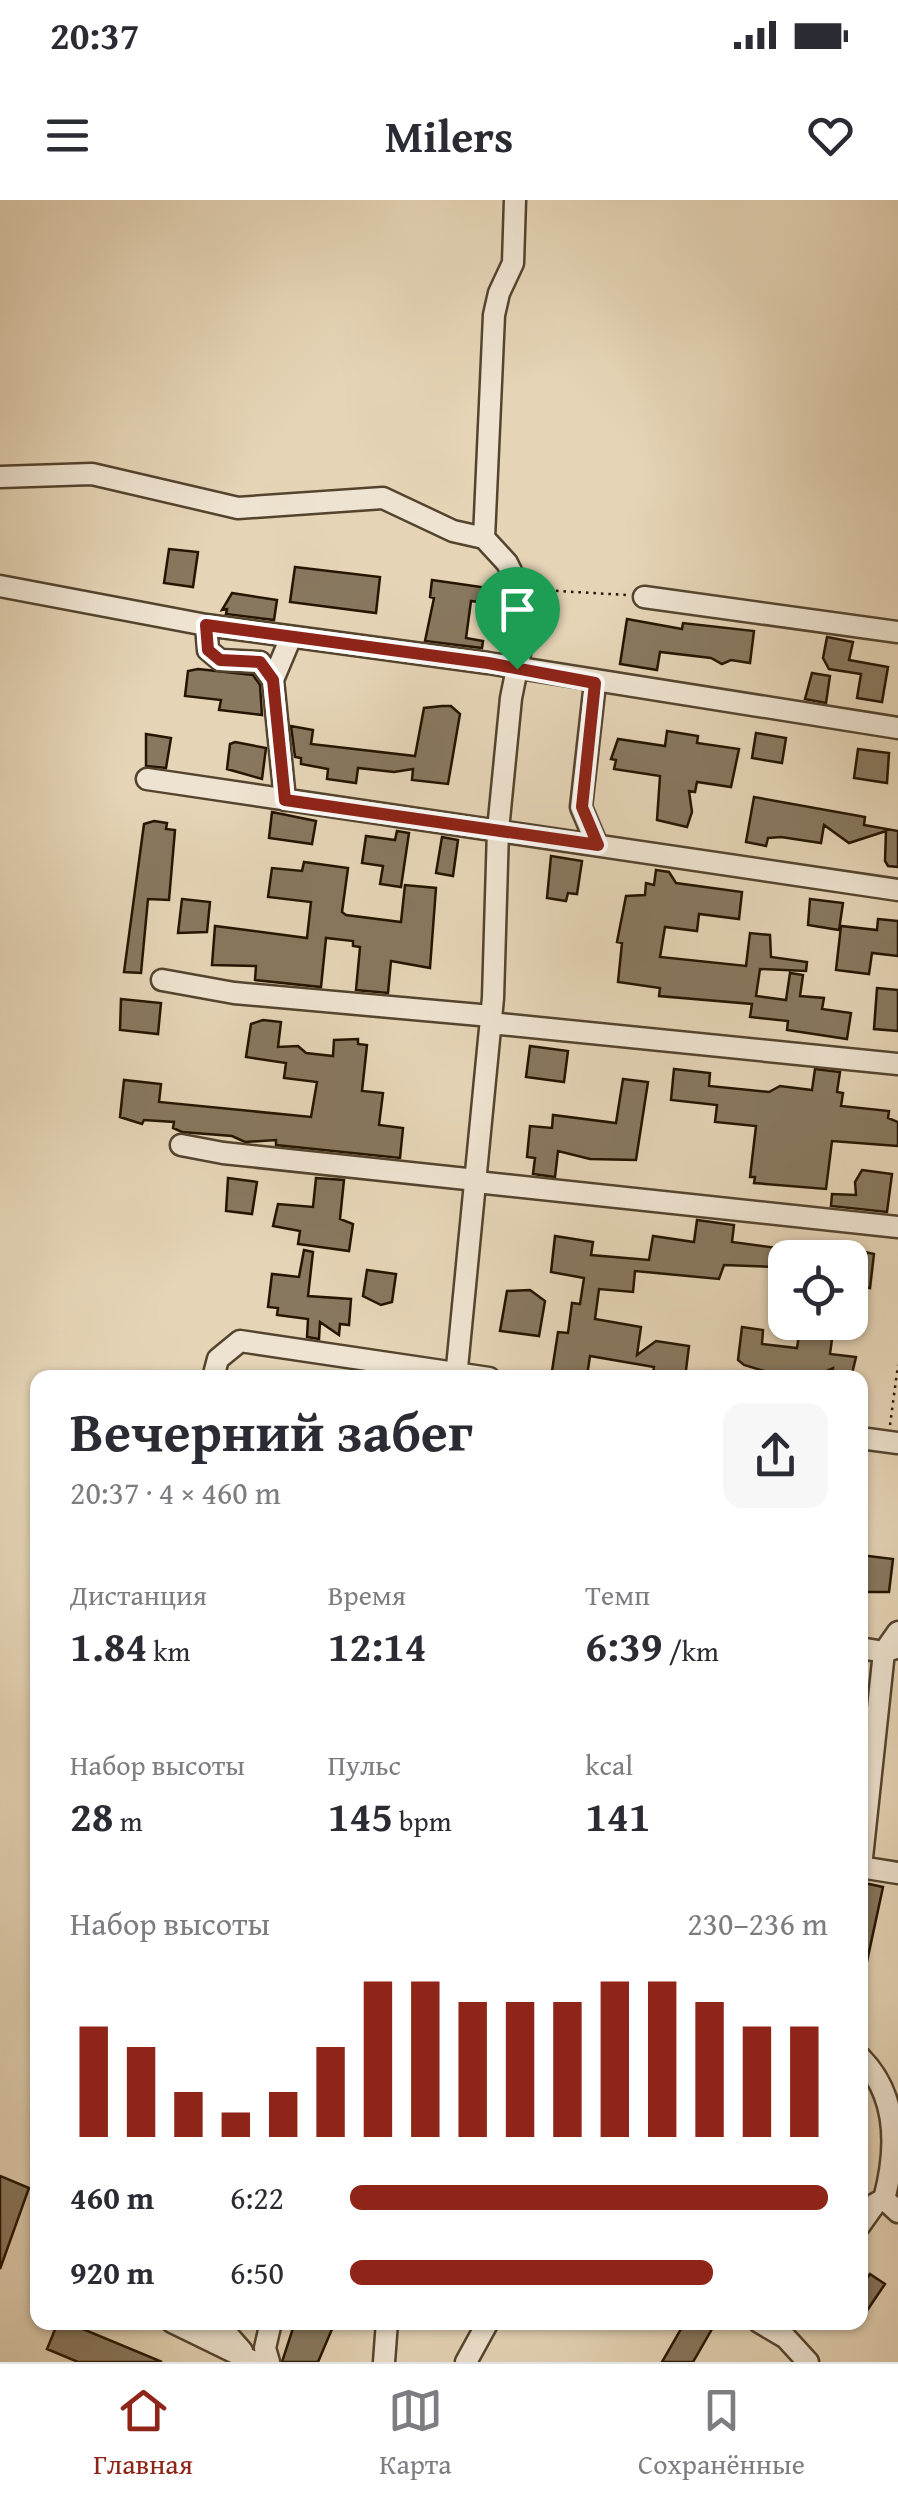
<!DOCTYPE html>
<html lang="ru">
<meta charset="utf-8">
<style>
:root{--surface:#fff;--page:#f7f7f7;--text:#2b2b33;--muted:#7c7c81;--line:#e1e1e2;--accent:#8f2418}
body{margin:0;font-family:"Gentium Book Plus",serif;background:var(--page);color:var(--text);height:100vh;display:flex;flex-direction:column;font-size:38px;white-space:nowrap}
*{box-sizing:border-box;margin:0}
p{font-size:32px;color:var(--muted)}
.icon{flex:none;width:55px;height:55px;fill:none;stroke:currentColor;stroke-width:2;stroke-linecap:round;stroke-linejoin:round}
.map{position:relative;flex:1;overflow:hidden}
.drawer{position:absolute;left:30px;top:1170px;width:838px;height:960px;display:flex;flex-direction:column;background:var(--surface);border-radius:20px;box-shadow:0 2px 8px #0004}
.drawer>*{flex:none}
.controls{position:absolute;left:768px;top:1040px;display:grid;gap:20px}
.controls a{display:grid;place-items:center;width:100px;height:100px;border-radius:20px;background:var(--surface);box-shadow:0 2px 8px #0004;font-size:50px}
.pin{position:absolute;display:grid;place-items:center;width:85px;height:85px;color:#fff;margin:-102px -42px;border-radius:50% 50% 50% 0;rotate:-45deg;box-shadow:0 0 10px #0007}
.pin .icon{rotate:45deg}
.round{display:grid;place-items:center;flex:none;width:105px;height:105px;border-radius:20px;background:var(--page)}
.summary{display:flex;align-items:center;justify-content:space-between;height:170px;padding:0 40px}
h1{font-size:55px;font-weight:600;line-height:75px}
.stats{display:grid;grid-template-columns:repeat(3,1fr);gap:15px;height:170px;padding:10px 40px}
.stats div{display:grid;align-content:center}
.stats b{font-size:42px;font-weight:600}
.stats small{font-size:28px;font-weight:400}
.stats p{font-size:28px}
.chart{height:280px;padding:20px 40px}
.chart p{display:flex;justify-content:space-between}
.chart svg{width:100%;height:180px;margin-top:10px;stroke:var(--accent);stroke-width:6}
ul{padding:0 40px;list-style:none;font-size:32px}
li{display:grid;grid-template-columns:160px 120px 1fr;align-items:center;height:75px}
li i{height:25px;border-radius:12px;background:var(--accent)}
.status{display:flex;justify-content:space-between;align-items:center;height:70px;padding:0 50px;background:var(--surface);direction:ltr}
.status svg{height:28px;fill:currentColor}
header{display:flex;justify-content:space-between;align-items:center;height:130px;padding:0 40px;background:var(--surface);font-size:45px;font-weight:600}
.menu{display:flex;justify-content:space-around;align-items:center;height:140px;border-top:2px solid var(--line);background:var(--surface);font-size:28px;color:var(--muted)}
.menu a{display:grid;justify-items:center;gap:5px}
.menu .on{color:var(--accent)}
.map>svg:first-child{display:block}
.building{fill:#88785f;stroke:#241400;stroke-width:2.5}
.lines{fill:none;stroke-linecap:round;stroke-linejoin:round}
.minor-casing{stroke:#54442e;stroke-width:25}
.path{stroke:#241400;stroke-width:2.5;stroke-dasharray:2.5 5;stroke-linecap:butt}
.minor{stroke:#eee3d0;stroke-width:20}
.route-casing{stroke:#fff;stroke-width:20}
.route{stroke:#8f2418;stroke-width:12}
</style>
<div class="status"><b>20:37</b><svg viewBox="0 0 49 12"><path d="M0 12V9h3v3zM5 12V6h3v6zM10 12V3h3v9zM15 12V0h3v12zM26 1h20v11H26zM47 4h2v5h-2z"/></svg></div>
<header><svg class="icon" aria-label="menu" viewBox="0 0 24 24"><path d="M4 6h16M4 12h16M4 18h16"/></svg>Milers<svg class="icon" aria-label="heart" viewBox="0 0 24 24"><path d="M12 20l-8-8c-3-5 5-10 8-4 3-6 11-1 8 4z"/></svg></header>
<div class="map">
<svg width="898" height="2162" viewBox="0 0 898 2162">
<rect width="100%" height="100%" fill="#e5d4b6"/>
<filter id="stains"><feTurbulence type="fractalNoise" baseFrequency=".002" numOctaves="4"/><feColorMatrix values="0 0 0 0 .2 0 0 0 0 .09 0 0 0 0 .02 0 0 0 .5 -.17"/></filter>
<radialGradient id="worn" r=".72"><stop offset=".6" stop-color="#630" stop-opacity="0"/><stop offset="1" stop-color="#630" stop-opacity=".3"/></radialGradient>
<path class="building" d="M169 349 198 352 193 387 164 383Z
M295 367 380 377 376 413 290 402Z
M432 380 488 388 485 403 471 401 466 438 483 441 482 448 425 441 434 398 430 397Z
M232 393 277 400 274 420 226 414 227 409 222 410Z
M627 419 682 429 683 423 754 431 750 463 731 460 722 464 711 458 660 452 657 470 620 464Z
M827 437 853 442 849 460 888 467 882 502 857 498 861 474 829 469 823 458Z
M198 469 253 475 260 485 262 515 219 510 221 500 185 496 188 471Z
M812 473 830 476 826 503 805 499Z
M442 506H451L460 514 448 584 412 580 413 569 394 572 358 568 356 583 327 579 328 569 301 564V558L295 557 291 526 313 530 311 544 415 556 424 508Z
M667 531 698 536 697 543 739 549 731 587 697 582 695 592 689 591 692 612 687 627 657 620 660 576 614 569 616 560 611 559 618 539 665 546Z
M756 533 786 538 782 563 752 558Z
M146 534 171 538 166 568 146 566Z
M235 542 266 548 262 579 227 569 230 544Z
M858 549 889 553 887 583 854 578Z
M754 597 865 617 864 625 898 631V667L888 666 885 661 886 631 849 643 824 625 821 643 781 637 768 638 766 646 746 642Z
M272 612 316 621 312 644 269 638Z
M154 621 167 623 166 629 175 630 169 700 148 699 141 773 124 772 144 624Z
M397 631 409 633 401 687 380 684 383 666 362 663 366 636 395 640Z
M442 637 458 640 453 676 436 673Z
M551 656 582 661 577 694 568 693 566 701 547 698Z
M304 662 348 668 342 712 346 715 401 722 405 685 436 688 430 768 391 761 388 793 356 790 360 747 353 746V741L326 738 321 787 255 780 256 766 212 765 215 726 307 738 311 702 268 697 272 668 302 671Z
M656 670 669 672 676 683 742 692 739 719 699 714 697 731 665 727 660 757 746 766 750 733 770 735 771 757 807 762 806 771 760 769 756 796 786 800 790 773 803 775 800 796 824 798 822 809 851 813 847 839 787 830 788 821 750 817 752 804 659 796 660 788 618 782 622 743 617 742 626 696 645 695 646 683 654 685Z
M182 699 210 702 207 732 178 733Z
M810 699 843 703 839 730 808 725Z
M878 719 898 721V756L872 753 869 774 836 770 841 726 877 730Z
M877 788 898 790V831L874 829Z
M121 799 161 803 158 834 120 830Z
M263 820 281 822 278 847 298 846 306 853 333 856 334 840 358 839V844L367 845 362 891 383 893 379 925 403 928 400 958 276 945V940L245 942 232 936 182 932 173 928 174 922 144 920 142 924 120 917 124 880 161 884 159 902 311 917 317 882 284 878 286 863 246 857 251 824Z
M530 846 568 851 564 882 526 877Z
M674 869 710 873 709 886 769 892 780 886 812 890 815 869 840 872 837 892 843 893 841 906 889 911 888 918 898 922V946L832 941 826 989 754 983 755 977H750L756 926 715 922 717 905 671 900Z
M623 879 648 882 636 960 590 959 558 951 555 977 533 974 535 958 527 957 530 926 552 928 553 915 616 923Z
M862 970 892 974 887 1012 831 1006 832 994 856 995 855 982Z
M228 978 257 982 252 1014 226 1011Z
M316 978 344 980 340 1019 353 1024 349 1051 298 1044 300 1031 273 1026 278 1004 313 1007Z
M697 1020 734 1025 732 1042 777 1048 774 1067 724 1065 719 1079 635 1071 633 1092 599 1089 595 1119 641 1127 637 1155 656 1141 689 1146 685 1178H652L654 1167 590 1156 587 1176 552 1171 558 1132 568 1133 572 1103 580 1104 584 1078 551 1072 555 1036 593 1042 591 1055 649 1060 653 1036 694 1042Z
M851 1049 874 1054 870 1088 850 1085Z
M304 1050 313 1052 308 1096 351 1099 349 1125 340 1124 339 1135 320 1122 319 1139 307 1137 308 1119 277 1115 278 1108 268 1107 272 1074 299 1077Z
M367 1070 396 1074 392 1102 381 1105 363 1096Z
M530 1090 545 1101 539 1136 500 1131 507 1091Z
M742 1127 763 1130 762 1144 797 1148 799 1135 832 1139 830 1154 856 1157 851 1178H832L833 1168 816 1176 786 1171 781 1176 744 1165 738 1160Z
M860 1355 893 1359 889 1392H860Z
M860 1682 883 1687 866 1766H860Z
M0 1976 29 1988 0 2069Z
M870 2074 885 2084 860 2121V2088Z
M58 2122H66L162 2162H78L47 2149Z
M295 2122H335L318 2162H282Z
M685 2122H716L693 2162H662Z"/>
<g class="lines">
<g class="minor-casing">
<path id="minor" d="M0 277 92 274 238 308 383 298 453 331 484 338
M0 386 206 425
M644 397 898 432
M273 480 291 437
M595 483 581 607 597 645
M147 579 898 690
M285 600 273 480 260 462 220 460 208 450 206 425 488 463 898 528
M162 780 234 793 491 816
M490 823 898 864
M181 945 223 953 476 980
M476 982 898 1027
M213 1178 218 1159 240 1141 489 1178
M456 1178 493 798 498 630 511 498 522 444 523 399 516 381 507 363 484 338 494 115 499 93 513 63 515 0
M860 1238 898 1243
M860 1448 884 1452 896 1448
M860 1667 898 1673
M861 1667 884 1452 898 1432
M860 1857C898 1895 898 1947 884 1999
M860 2025 875 2004 884 1999 898 2012
M172 2122 254 2162
M222 2122 220 2126 242 2151
M759 2122 786 2138 808 2162
M269 2162 265 2148 271 2122
M384 2162 387 2122
M466 2162 488 2122"/>
</g>
<path class="path" d="M541 390 627 395
M890 1225 898 1165"/>
<use href="#minor" class="minor"/>
</g>
<g class="lines">
<g class="route-casing">
<path id="route" d="M206 425 488 463 595 483 582 607 598 645 285 600 273 480 260 462 220 460 208 450Z"/>
</g>
<use href="#route" class="route"/>
</g>
<rect width="100%" height="100%" filter="url(#stains)"/>
<rect width="100%" height="100%" fill="url(#worn)"/>
</svg>
<div class="controls">
<a><svg class="icon" aria-label="locate" viewBox="0 0 24 24"><circle cx="12" cy="12" r="6"/><path d="M12 2v4M12 18v4M2 12h4M18 12h4"/></svg></a>
</div>
<div class="pin" style="left:517px;top:469px;background:#1e9e55"><svg class="icon" aria-label="arrive" viewBox="0 0 24 24"><path d="M6 21V4h12l-3 4 3 4H6"/></svg></div>
<section class="drawer">
<div class="summary"><div><h1>Вечерний забег</h1><p>20:37 · 4 × 460 m</p></div><a class="round"><svg class="icon" aria-label="share" viewBox="0 0 24 24"><path d="M12 15V3M7 8l5-5 5 5M5 13v7h14v-7"/></svg></a></div>
<div class="stats">
<div><p>Дистанция</p><b>1.84<small> km</small></b></div>
<div><p>Время</p><b>12:14</b></div>
<div><p>Темп</p><b>6:39<small> /km</small></b></div>
</div>
<div class="stats">
<div><p>Набор высоты</p><b>28<small> m</small></b></div>
<div><p>Пульс</p><b>145<small> bpm</small></b></div>
<div><p>kcal</p><b>141</b></div>
</div>
<div class="chart"><p><span>Набор высоты</span>230–236 m</p>
<svg viewBox="0 0 160 44" preserveAspectRatio="none"><path d="M5 44V17M15 44V22M25 44V33M35 44V38M45 44V33M55 44V22M65 44V6M75 44V6M85 44V11M95 44V11M105 44V11M115 44V6M125 44V6M135 44V11M145 44V17M155 44V17"/></svg>
</div>
<ul>
<li><b>460 m</b>6:22<i style="width:100%"></i></li>
<li><b>920 m</b>6:50<i style="width:76%"></i></li>
</ul>
</section>
</div>
<nav class="menu">
<a class="on"><svg class="icon" aria-label="home" viewBox="0 0 24 24"><path d="M3 11l9-7 9 7M6 9v11h12V9"/></svg>Главная</a>
<a><svg class="icon" aria-label="map" viewBox="0 0 24 24"><path d="M3 6l6-2 6 2 6-2v14l-6 2-6-2-6 2zM9 4v14M15 6v14"/></svg>Карта</a>
<a><svg class="icon" aria-label="saved" viewBox="0 0 24 24"><path d="M7 4h10v16l-5-4-5 4z"/></svg>Сохранённые</a>
</nav>
